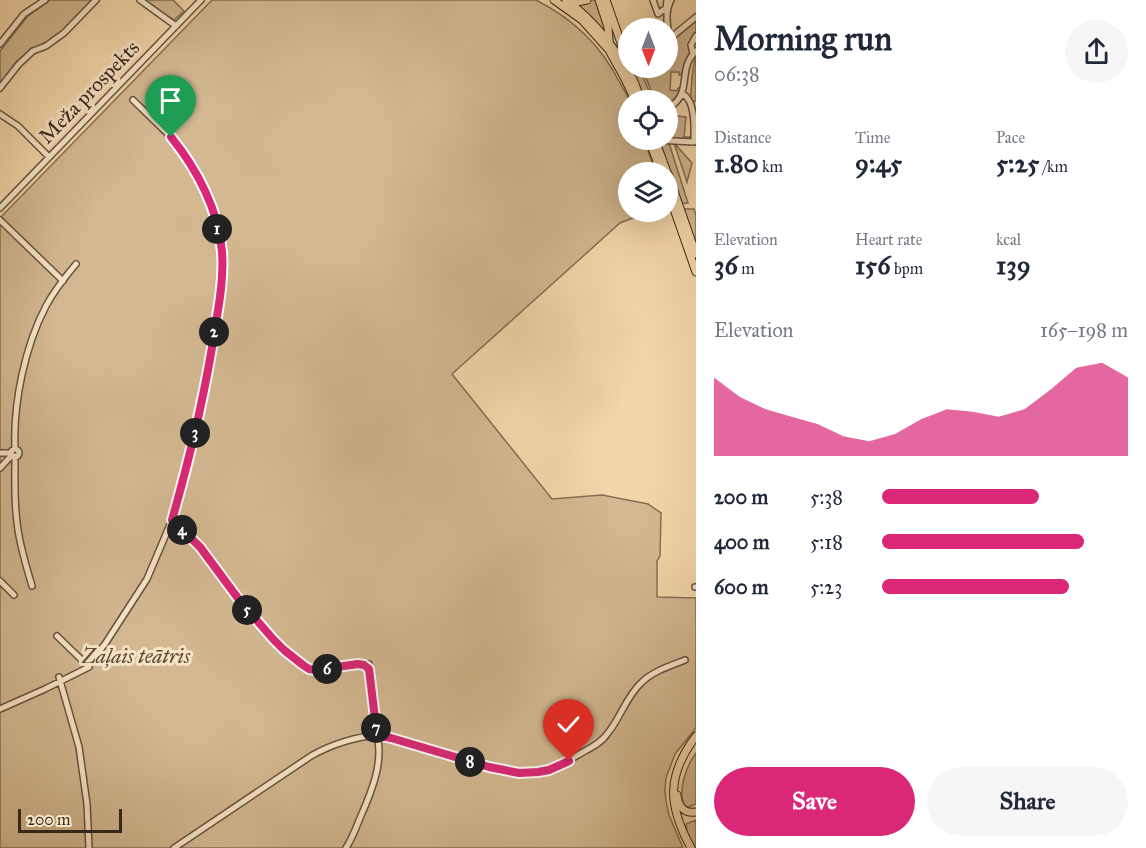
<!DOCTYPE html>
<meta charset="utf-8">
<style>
:root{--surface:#fff;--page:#f6f6f7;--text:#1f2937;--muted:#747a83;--accent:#db2777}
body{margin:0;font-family:"IM FELL Great Primer",serif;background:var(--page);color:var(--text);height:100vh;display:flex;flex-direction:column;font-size:22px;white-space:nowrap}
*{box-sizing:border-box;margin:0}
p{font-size:20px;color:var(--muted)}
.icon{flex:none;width:33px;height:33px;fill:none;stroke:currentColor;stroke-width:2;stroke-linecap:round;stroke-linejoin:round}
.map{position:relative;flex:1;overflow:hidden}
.details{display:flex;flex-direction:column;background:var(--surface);width:450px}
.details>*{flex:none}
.needle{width:39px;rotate:180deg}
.tools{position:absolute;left:618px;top:18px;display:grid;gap:12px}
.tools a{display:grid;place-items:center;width:60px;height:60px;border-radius:50%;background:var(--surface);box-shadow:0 6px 24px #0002;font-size:30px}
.scale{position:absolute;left:18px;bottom:15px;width:104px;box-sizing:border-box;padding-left:6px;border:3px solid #372819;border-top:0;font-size:16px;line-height:21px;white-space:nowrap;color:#372819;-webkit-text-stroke:4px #f7e4c7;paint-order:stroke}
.pin{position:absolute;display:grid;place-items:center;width:51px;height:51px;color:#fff;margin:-62px -26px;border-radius:50% 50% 50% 0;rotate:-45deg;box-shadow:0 0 6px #0007}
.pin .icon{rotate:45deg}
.km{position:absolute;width:30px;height:30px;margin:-15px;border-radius:50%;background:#222;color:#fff;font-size:16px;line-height:30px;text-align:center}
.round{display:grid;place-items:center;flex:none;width:63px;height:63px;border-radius:32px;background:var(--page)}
.overview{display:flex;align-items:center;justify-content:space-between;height:102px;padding:0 18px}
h1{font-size:33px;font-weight:700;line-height:45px}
.metrics{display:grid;grid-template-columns:repeat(3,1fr);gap:9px;height:102px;padding:6px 18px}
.metrics div{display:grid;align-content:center}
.metrics b{font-size:26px;font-weight:700}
.metrics small{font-size:16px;font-weight:400}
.metrics p{font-size:16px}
.chart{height:168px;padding:12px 18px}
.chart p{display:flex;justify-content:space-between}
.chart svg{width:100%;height:108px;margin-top:6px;fill:var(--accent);opacity:.7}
.button{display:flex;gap:12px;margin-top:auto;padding:12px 18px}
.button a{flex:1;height:69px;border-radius:36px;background:var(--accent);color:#fff;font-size:24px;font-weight:700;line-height:69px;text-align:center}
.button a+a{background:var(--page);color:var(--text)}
ul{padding:0 18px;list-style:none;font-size:20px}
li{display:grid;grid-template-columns:96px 72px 1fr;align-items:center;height:45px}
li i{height:15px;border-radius:8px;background:var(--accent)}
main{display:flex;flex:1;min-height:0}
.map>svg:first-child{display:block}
.green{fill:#d3b891;stroke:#857055;stroke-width:1.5}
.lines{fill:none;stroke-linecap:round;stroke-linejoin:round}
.minor-casing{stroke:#66543d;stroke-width:8}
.major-casing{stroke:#372819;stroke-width:9}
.minor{stroke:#f7e4c7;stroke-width:5}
.major{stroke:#f3d6a9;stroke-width:7}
.route-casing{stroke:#fff;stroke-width:12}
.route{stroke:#db2777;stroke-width:8}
.labels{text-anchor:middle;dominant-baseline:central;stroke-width:6;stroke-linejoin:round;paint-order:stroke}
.street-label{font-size:21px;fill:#372819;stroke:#f7e4c7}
.park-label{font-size:21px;font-style:italic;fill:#5e4c37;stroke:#f7e4c7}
</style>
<main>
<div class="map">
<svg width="696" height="848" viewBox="0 0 696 848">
<rect width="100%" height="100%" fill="#f3d6a9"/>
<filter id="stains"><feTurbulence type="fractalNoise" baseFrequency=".00333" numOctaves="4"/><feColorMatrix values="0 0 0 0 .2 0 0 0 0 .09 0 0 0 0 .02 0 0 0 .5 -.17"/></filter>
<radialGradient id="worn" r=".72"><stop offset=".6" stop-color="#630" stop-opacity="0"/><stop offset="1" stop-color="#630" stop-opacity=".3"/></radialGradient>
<path class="green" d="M50 0H92L62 31 45 43 32 49 16 62 0 84V51L27 17Z
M147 0H173L184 11 174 20 157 10 146 1Z
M212 0H536C572 18 601 46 619 81 622 87 626 92 628 98 631 106 628 128 628 140H644L656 172H628V212H648L620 223 452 374 552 499 602 495 648 504 661 513 660 556 657 561V597L696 598V728L675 754 666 778 665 790 666 801 669 815 683 848H0V218Z
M590 0H596L605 23 606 34 574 4Z
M696 19V33L691 39 689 47 690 53 681 75H679V72H671L670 90 677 91 678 88H680L679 93 668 106V100H655L642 68H668V42Z
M696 57V101H690C692 88 691 71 696 57Z
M634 68H639L653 100H643L633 71Z
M677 116 686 117 684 137H690L692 134 691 139 670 138 669 135Z
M660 142 669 143 688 203 681 204Z
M674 143 692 163 687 182Z
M682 209H694L696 215V250Z
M696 753V804L688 807H685C677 792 686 766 696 753Z
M696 820V848H693L688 839 686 824Z"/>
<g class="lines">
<g class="minor-casing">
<path id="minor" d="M140 0 176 26
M653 0 658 14 666 8 667 0
M670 37C666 24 665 12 671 0
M668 40 696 17
M0 44 24 14 45 0
M693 54 691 45 696 36
M0 88 19 64 33 51 46 46 64 33 96 0
M683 94C696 102 694 128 694 142
M668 108C694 94 676 70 696 51
M0 114 18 126 49 157
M655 140 694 142
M0 208 201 0
M0 220 63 281
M15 449C13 403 25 346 46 306 54 291 65 277 76 264
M11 453a4 4 0 1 1 8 0a4 4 0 1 1-8 0Z
M0 453H11
M15 456C15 478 14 500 17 522 19 544 26 565 32 586
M0 468 12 455
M172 520 200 547 240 601 284 650 302 665 313 670 320 671 358 664 364 665 369 669
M0 581 14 595
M695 587H696
M57 636 89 667
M59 677 79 747 87 804 89 848
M0 709 45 689 89 667V664L105 644 147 579 172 520 195 434 211 356 222 276 220 241 212 209 199 179 183 152 171 137 133 100
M174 848 311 756C330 745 361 734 383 736L505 771C537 776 555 769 583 752 593 747 602 742 608 733 621 717 626 697 641 683 653 671 670 666 685 660
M346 848C352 839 356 828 360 818 372 791 385 760 376 731L369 664"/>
</g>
<g class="major-casing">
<path id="major" d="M554 0 582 20 608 49
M566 0C596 22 616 49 634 82
M571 0 577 2 587 0
M599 0 608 27 610 52 624 77 635 100
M606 0 628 63
M633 79 641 100
M649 140 661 172
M655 140 667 172
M668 174 696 254
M668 192 696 272
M677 795C678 806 684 814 696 812
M691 848C668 806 666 776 696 736"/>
</g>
<use href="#minor" class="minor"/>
<use href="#major" class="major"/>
</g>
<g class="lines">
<g class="route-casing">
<path id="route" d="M171 137C197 169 219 211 222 252 224 278 219 304 215 329 205 394 190 457 172 520L200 547 240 601 273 639 284 650 303 665 309 669 315 670 358 664 364 665 369 669 377 735 391 738 489 767 519 773 538 772 549 770 569 761"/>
</g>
<use href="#route" class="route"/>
</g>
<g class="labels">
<g class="street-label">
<text transform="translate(89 92) rotate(-46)">Meža prospekts</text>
</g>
<g class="park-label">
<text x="136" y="656">Zaļais teātris</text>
</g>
</g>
<rect width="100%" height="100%" filter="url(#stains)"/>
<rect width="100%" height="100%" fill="url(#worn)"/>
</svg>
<div class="tools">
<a><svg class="needle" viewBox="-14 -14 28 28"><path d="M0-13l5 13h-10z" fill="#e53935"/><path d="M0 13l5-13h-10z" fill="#747a83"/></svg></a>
<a><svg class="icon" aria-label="locate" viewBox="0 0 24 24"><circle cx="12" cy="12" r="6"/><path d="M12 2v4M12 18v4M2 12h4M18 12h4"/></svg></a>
<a><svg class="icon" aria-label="layers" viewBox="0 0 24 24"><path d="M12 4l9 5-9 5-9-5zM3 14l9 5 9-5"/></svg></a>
</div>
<div class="scale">200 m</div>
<div class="pin" style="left:171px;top:137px;background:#1e9e55"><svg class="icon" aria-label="arrive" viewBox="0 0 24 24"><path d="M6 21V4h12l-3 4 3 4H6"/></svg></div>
<div class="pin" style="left:569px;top:761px;background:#d93025"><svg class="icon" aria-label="check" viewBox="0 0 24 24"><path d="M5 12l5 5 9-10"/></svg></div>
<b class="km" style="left:217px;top:229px">1</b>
<b class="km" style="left:214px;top:332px">2</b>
<b class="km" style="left:195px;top:433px">3</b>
<b class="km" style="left:182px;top:530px">4</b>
<b class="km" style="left:247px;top:610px">5</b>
<b class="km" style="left:327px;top:669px">6</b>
<b class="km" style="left:376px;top:728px">7</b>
<b class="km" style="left:470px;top:762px">8</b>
</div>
<section class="details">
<div class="overview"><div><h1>Morning run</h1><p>06:38</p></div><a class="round"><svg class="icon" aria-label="share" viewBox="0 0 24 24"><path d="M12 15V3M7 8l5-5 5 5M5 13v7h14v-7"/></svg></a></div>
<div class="metrics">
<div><p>Distance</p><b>1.80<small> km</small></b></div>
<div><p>Time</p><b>9:45</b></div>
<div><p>Pace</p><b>5:25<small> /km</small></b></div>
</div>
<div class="metrics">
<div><p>Elevation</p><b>36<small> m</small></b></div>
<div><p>Heart rate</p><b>156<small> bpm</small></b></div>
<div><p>kcal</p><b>139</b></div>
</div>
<div class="chart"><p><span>Elevation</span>165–198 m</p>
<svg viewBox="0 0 160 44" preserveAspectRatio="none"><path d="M0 44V12L10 20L20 25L30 28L40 31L50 36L60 38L70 35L80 29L90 25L100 26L110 28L120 25L130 17L140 8L150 6L160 12V44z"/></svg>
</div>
<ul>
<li><b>200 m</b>5:38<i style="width:64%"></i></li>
<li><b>400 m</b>5:18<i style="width:82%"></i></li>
<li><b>600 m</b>5:23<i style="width:76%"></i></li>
</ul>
<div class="button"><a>Save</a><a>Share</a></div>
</section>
</main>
